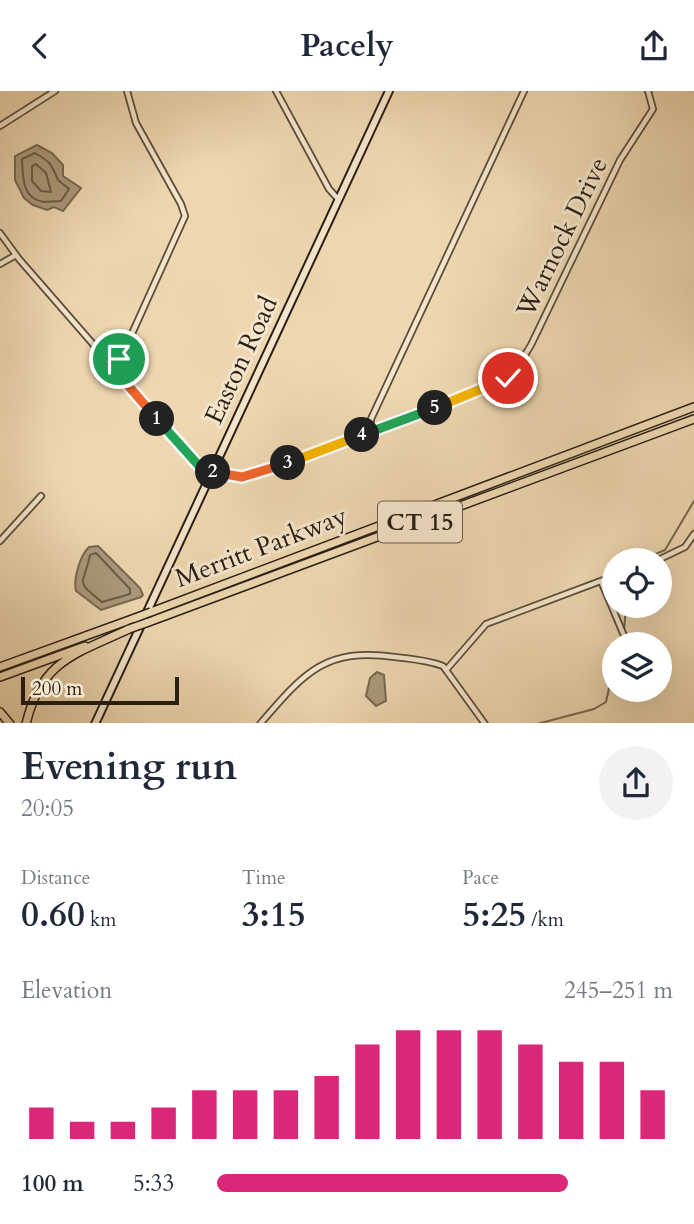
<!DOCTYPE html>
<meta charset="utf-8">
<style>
:root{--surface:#fff;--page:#f2f2f3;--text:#1f2937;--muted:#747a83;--accent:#db2777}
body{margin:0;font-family:Cardo,serif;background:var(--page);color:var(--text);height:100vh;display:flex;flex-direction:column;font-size:26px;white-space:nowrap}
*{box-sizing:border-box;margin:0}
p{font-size:23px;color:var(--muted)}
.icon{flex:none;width:38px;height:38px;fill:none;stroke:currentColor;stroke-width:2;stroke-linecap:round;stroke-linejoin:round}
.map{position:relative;height:632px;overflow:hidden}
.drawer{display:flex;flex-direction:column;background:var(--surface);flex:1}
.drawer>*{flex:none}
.fabs{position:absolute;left:602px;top:457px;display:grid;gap:14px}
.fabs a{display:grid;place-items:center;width:70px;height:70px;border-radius:50%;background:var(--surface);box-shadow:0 7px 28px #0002;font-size:35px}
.scale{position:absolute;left:21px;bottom:18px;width:158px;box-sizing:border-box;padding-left:7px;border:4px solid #291f13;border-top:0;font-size:19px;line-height:24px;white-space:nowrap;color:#291f13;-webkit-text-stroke:5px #f4e5cc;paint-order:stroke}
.pin{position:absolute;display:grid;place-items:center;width:60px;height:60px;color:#fff;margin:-30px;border:4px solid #fff;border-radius:50%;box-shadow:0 2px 7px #0007}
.km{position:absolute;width:35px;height:35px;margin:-18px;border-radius:50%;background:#222;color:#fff;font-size:19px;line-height:35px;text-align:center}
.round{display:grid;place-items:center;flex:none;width:74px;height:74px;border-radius:37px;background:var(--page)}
.overview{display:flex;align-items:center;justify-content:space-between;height:119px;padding:0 21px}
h1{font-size:38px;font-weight:700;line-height:52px}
.stats{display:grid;grid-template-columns:repeat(3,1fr);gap:10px;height:119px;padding:7px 21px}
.stats div{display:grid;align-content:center}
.stats b{font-size:35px;font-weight:700}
.stats small{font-size:19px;font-weight:400}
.stats p{font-size:19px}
.chart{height:196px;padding:14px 21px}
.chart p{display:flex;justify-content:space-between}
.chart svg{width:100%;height:126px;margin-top:7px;stroke:var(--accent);stroke-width:6}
ul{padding:0 21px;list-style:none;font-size:23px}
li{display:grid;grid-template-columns:112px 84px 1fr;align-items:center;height:52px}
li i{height:18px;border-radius:9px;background:var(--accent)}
header{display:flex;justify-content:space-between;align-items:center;height:91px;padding:0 21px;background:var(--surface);font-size:32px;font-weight:700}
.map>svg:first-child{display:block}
.water{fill:#ab987b;stroke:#776851;stroke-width:2}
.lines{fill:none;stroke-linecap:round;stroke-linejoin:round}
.shore{stroke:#6a5c47;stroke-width:2}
.stream{stroke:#776851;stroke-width:2}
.minor-casing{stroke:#5a4d3a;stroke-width:8}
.secondary-casing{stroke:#291f13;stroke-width:10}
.motorway-casing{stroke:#291f13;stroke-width:10}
.minor{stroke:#f4e5cc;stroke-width:4.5}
.secondary{stroke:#f4e5cc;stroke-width:6}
.motorway{stroke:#eed7b0;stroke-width:7}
.motorway-bridge-casing{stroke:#291f13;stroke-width:10;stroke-linecap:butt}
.motorway-bridge{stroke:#eed7b0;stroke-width:7}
.split-1-casing{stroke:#fff;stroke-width:14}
.split-2-casing{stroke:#fff;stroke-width:14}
.split-3-casing{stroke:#fff;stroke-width:14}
.split-4-casing{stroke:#fff;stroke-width:14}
.split-5-casing{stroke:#fff;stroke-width:14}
.split-6-casing{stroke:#fff;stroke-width:14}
.split-1{stroke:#f0652b;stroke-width:9}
.split-2{stroke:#22a559;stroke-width:9}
.split-3{stroke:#f0652b;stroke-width:9}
.split-4{stroke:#f5b400;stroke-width:9}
.split-5{stroke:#22a559;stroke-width:9}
.split-6{stroke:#f5b400;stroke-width:9}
.labels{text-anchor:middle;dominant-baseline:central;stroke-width:6;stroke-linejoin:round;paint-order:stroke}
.shield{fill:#f4e5cc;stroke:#665a4a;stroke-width:2}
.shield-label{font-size:24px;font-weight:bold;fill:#291f13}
.street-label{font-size:26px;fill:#291f13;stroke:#f4e5cc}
</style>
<header><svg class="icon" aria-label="back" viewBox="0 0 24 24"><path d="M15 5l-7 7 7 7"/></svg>Pacely<svg class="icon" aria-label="share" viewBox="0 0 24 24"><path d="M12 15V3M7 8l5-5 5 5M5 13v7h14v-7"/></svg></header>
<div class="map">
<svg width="694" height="633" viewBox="0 0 694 633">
<rect width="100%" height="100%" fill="#eed7b0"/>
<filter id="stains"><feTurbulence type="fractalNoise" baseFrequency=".00286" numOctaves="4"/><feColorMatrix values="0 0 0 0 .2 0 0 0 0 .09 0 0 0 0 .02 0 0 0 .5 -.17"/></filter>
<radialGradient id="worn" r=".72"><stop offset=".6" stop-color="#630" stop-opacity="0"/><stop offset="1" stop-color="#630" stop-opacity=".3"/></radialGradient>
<path class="water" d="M37 54 52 62 63 74V85L81 97 63 120 54 116 47 119 33 114 24 107 15 89V65Z
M98 455 140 497 143 504 141 506 101 519 76 500C73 489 80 464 89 456Z
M377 581 384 584 386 610 376 615 366 605 370 587Z"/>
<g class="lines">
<path class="shore" d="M35 62C52 72 51 73 58 89L69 98 61 110C55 110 49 111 44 111 21 108 23 84 22 68Z
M36 73 46 82 51 101 41 100 32 90V75Z
M96 462 130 498V503L102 511C73 488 84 495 90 464Z"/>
<path class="stream" d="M644 468 665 459 694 410
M616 553 624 541 626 514
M537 633 594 618 606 611 613 579 607 569 614 556"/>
<g class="minor-casing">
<path id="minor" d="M276 0 329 98 338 108
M0 35 55 0
M0 142 19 168 200 376 230 385 252 384 485 299 514 282 531 254 620 69 653 18 648 0
M0 173 16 164
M113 276 130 247 185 125 181 113 136 32 127 0
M370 341 371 328 524 0
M0 450 41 405
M658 469 685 456 694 443
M601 490 625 547
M447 578 486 533 614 485
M260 633C304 582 325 556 395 566 411 568 428 569 443 575L485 633"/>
</g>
<g class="secondary-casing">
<path id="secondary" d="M95 633 389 0"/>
</g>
<g class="motorway-casing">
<path id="motorway" d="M151 521 694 316
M146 532 694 328
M0 576 135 527
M0 586 85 555
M0 621 10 633
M26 633C41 569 76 563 129 538"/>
</g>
<use href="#minor" class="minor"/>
<use href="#secondary" class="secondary"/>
<use href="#motorway" class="motorway"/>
<g class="motorway-bridge-casing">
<path id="motorway-bridge" d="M135 527 151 521
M129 538 146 532"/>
</g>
<use href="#motorway-bridge" class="motorway-bridge"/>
</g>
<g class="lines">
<g class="split-1-casing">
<path id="split-1" d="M119 268 113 277 157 328"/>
</g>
<g class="split-2-casing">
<path id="split-2" d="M157 328 200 376 213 381"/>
</g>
<g class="split-3-casing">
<path id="split-3" d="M213 381 242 386 288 372"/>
</g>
<g class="split-4-casing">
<path id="split-4" d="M288 372 362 344"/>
</g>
<g class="split-5-casing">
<path id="split-5" d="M362 344 435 317"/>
</g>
<g class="split-6-casing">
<path id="split-6" d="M435 317 508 287"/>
</g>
<use href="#split-1" class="split-1"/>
<use href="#split-2" class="split-2"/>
<use href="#split-3" class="split-3"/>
<use href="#split-4" class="split-4"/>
<use href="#split-5" class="split-5"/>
<use href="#split-6" class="split-6"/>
</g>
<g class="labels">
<rect class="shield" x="378" y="410.5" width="84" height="41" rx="5"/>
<g class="shield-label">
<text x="420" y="431">CT 15</text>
</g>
<g class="street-label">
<text transform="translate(562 146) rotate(-64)">Warnock Drive</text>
<text transform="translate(241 269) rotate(-65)">Easton Road</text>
<text transform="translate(261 456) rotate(-21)">Merritt Parkway</text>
</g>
</g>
<rect width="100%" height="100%" filter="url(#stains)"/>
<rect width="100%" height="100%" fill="url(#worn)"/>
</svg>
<div class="fabs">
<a><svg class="icon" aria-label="locate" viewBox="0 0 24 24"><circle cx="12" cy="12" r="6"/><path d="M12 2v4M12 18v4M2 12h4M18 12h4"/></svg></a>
<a><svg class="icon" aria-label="layers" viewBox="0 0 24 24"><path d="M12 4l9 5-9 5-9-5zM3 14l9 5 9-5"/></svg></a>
</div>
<div class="scale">200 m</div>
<div class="pin" style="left:119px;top:268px;background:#1e9e55"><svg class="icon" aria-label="arrive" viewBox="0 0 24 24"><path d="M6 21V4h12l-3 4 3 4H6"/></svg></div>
<div class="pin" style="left:508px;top:287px;background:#d93025"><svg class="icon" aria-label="check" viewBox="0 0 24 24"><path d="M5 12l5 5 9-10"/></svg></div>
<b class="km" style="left:157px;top:328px">1</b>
<b class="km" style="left:213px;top:381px">2</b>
<b class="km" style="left:288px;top:372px">3</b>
<b class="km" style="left:362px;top:344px">4</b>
<b class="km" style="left:435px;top:317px">5</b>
</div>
<section class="drawer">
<div class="overview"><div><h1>Evening run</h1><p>20:05</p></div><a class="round"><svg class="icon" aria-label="share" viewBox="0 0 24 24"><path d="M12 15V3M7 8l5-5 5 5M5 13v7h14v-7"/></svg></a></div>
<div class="stats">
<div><p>Distance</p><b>0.60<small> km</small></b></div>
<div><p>Time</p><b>3:15</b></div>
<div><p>Pace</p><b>5:25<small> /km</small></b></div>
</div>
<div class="chart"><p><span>Elevation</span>245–251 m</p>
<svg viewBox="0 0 160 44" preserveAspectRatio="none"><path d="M5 44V33M15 44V38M25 44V38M35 44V33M45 44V27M55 44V27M65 44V27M75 44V22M85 44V11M95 44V6M105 44V6M115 44V6M125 44V11M135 44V17M145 44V17M155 44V27"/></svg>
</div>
<ul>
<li><b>100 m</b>5:33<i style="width:77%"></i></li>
</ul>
</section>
